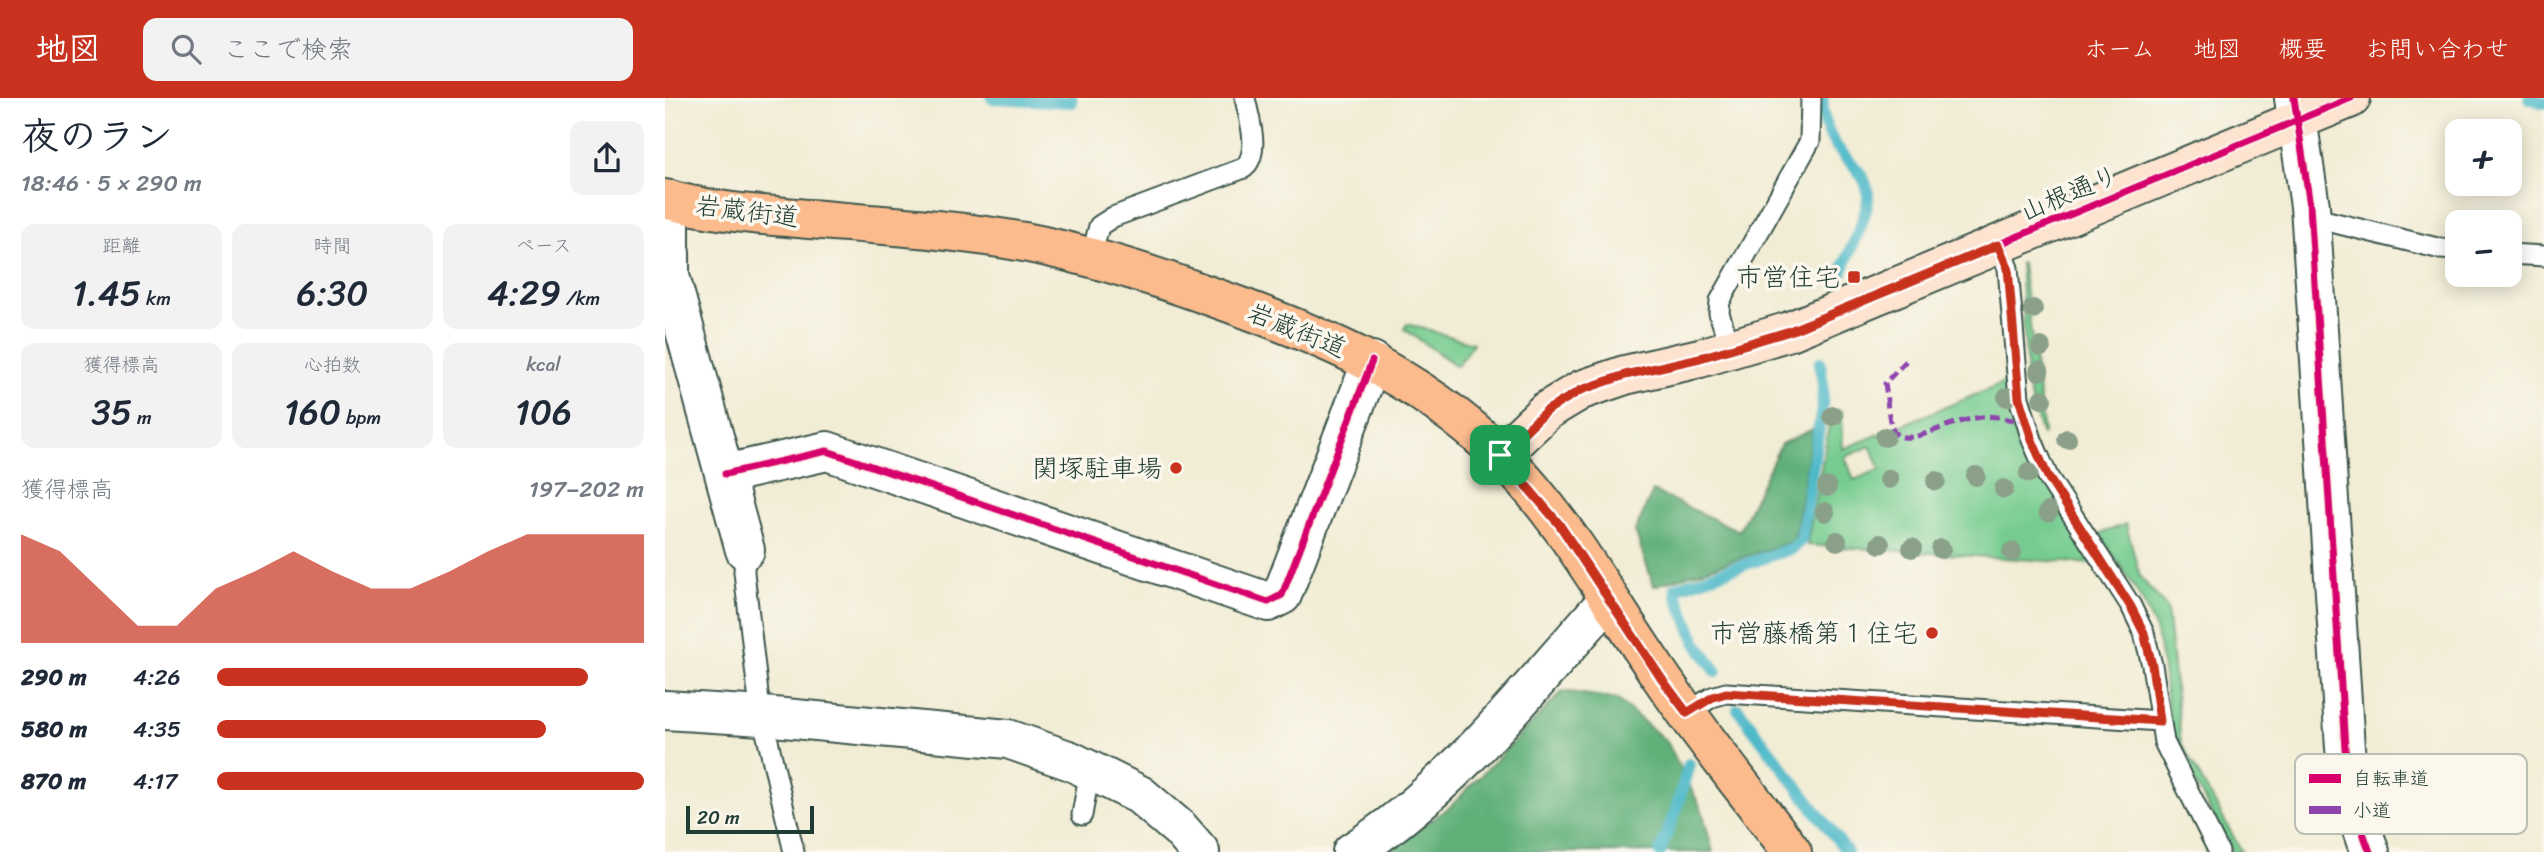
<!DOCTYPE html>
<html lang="ja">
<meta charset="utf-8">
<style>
:root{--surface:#fff;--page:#f2f2f3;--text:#1f2937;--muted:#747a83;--accent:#c8321e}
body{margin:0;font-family:Sriracha,"Klee One",sans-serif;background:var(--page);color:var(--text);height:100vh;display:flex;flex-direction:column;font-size:26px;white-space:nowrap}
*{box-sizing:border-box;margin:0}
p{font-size:23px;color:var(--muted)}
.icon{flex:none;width:38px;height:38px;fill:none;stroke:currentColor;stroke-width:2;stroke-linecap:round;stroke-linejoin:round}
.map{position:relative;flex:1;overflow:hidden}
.drawer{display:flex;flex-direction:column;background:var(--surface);width:665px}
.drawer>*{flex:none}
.buttons{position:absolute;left:1780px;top:21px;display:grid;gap:14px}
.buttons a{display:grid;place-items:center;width:77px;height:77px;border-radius:14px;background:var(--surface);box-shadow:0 4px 18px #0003;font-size:35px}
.scale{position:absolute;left:21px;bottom:18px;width:128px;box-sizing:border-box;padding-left:7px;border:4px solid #1f3d34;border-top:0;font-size:19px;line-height:24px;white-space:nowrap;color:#1f3d34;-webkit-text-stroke:5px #fbf7ec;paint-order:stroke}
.pin{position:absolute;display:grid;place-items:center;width:60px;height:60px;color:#fff;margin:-30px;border-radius:14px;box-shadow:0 4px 10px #0006}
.round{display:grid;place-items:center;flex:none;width:74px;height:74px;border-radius:14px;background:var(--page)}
.overview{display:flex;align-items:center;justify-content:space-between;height:119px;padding:0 21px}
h1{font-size:38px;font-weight:600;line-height:52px}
.figures{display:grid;grid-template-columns:repeat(3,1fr);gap:10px;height:119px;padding:7px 21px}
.figures div{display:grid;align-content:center;border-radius:14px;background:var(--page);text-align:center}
.figures b{font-size:35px;font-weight:600}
.figures small{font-size:19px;font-weight:400}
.figures p{font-size:19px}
.chart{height:196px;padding:14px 21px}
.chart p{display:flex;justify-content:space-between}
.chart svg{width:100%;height:126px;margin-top:7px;fill:var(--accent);opacity:.7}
ul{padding:0 21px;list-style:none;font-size:23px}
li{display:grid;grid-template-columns:112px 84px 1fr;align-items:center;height:52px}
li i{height:18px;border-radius:9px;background:var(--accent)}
header{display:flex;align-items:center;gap:42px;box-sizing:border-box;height:98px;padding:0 35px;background:var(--accent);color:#fff}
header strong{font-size:33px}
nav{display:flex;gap:38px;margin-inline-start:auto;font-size:24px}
.search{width:490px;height:63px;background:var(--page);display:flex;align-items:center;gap:18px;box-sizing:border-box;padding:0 24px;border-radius:14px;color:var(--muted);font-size:26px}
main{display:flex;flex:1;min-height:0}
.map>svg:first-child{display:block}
.green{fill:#76cc90;stroke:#4a8462;stroke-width:2;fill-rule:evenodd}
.forest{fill:#60b07a;stroke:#407657;stroke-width:2}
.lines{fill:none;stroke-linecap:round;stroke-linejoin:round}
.stream{stroke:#4db9c9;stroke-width:12}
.lane-casing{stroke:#3e574c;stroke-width:23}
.street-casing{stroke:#3e574c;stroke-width:42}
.secondary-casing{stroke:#3e574c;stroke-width:42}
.primary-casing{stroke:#3e574c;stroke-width:42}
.lane{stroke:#fff;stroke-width:19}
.street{stroke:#fff;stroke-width:38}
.secondary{stroke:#fde4d1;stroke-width:38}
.primary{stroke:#fbbb8d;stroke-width:38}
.quiet{stroke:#8e44ad;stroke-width:5;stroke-dasharray:10 5;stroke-linecap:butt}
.cycleway-casing{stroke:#fbf7ec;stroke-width:11}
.cycleway{stroke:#d6006c;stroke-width:7}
.tree{fill:#8aa089}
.route-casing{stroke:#fff;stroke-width:14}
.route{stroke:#c8321e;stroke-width:9}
.poi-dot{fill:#c8321e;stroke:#fbf7ec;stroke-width:2.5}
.labels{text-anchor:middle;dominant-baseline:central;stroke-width:7;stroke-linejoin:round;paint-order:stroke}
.street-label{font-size:26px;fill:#1f3d34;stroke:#fbf7ec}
.poi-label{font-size:26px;fill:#1f3d34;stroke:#fbf7ec;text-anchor:end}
.key{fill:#fbf7ec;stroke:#b9bfb5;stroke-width:2}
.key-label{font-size:19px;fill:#1f3d34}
</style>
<header>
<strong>地図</strong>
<div class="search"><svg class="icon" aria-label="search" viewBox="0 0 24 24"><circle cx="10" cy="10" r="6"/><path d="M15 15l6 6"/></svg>ここで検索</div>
<nav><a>ホーム</a><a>地図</a><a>概要</a><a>お問い合わせ</a></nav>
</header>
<main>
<section class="drawer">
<div class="overview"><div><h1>夜のラン</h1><p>18:46 · 5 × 290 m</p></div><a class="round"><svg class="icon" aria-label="share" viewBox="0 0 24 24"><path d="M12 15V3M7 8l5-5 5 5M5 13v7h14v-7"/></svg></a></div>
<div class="figures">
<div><p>距離</p><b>1.45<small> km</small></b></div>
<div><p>時間</p><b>6:30</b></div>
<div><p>ペース</p><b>4:29<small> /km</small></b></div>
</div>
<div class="figures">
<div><p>獲得標高</p><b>35<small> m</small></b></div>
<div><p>心拍数</p><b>160<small> bpm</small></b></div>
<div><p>kcal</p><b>106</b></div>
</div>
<div class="chart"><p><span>獲得標高</span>197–202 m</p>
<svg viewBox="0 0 160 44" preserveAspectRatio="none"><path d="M0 44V6L10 12L20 25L30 38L40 38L50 25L60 19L70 12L80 19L90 25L100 25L110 19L120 12L130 6L140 6L150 6L160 6V44z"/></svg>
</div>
<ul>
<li><b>290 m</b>4:26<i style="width:87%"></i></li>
<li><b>580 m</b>4:35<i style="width:77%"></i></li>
<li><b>870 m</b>4:17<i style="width:100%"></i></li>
</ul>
</section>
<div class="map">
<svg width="1879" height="754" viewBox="0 0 1879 754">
<rect width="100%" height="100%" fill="#fbf7ec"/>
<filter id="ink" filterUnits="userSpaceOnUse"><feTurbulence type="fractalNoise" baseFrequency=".0143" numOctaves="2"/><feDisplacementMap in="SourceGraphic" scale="14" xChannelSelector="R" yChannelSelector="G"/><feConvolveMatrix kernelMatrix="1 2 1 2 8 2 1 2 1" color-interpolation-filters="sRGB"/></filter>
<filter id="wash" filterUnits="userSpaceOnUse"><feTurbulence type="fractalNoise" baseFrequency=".00686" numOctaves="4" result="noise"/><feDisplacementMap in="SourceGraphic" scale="28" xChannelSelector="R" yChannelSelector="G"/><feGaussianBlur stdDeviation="1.57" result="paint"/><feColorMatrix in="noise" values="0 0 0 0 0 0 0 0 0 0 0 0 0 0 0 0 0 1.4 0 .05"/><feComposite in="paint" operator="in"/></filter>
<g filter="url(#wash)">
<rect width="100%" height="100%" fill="#f1ecd4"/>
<path class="green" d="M1355 165H1357L1379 336 1377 337 1364 295 1362 278Z
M742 226 808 245 792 268 739 231Z
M1342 284 1345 300 1428 466 1142 447C1149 402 1160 358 1166 313L1177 312 1178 351ZM1205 348 1216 371 1189 382 1180 359Z
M1461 426 1475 479 1502 510 1516 645 1577 754H1568L1513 653C1498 616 1502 573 1491 535 1480 499 1454 467 1434 436Z"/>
<path class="forest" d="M1148 331 1129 443 989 488 970 433 988 393 1074 433 1116 346Z
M898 593 952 601 1002 644 1037 712 1048 754H721L786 708Z"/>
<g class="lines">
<path class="stream" d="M327 0 407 4 406 0
M1158 0C1157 14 1160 30 1168 43 1179 62 1202 73 1203 97 1204 115 1183 157 1176 175
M1864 0 1879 5
M1051 573 1031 544 1011 496V490L1128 450 1136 442 1157 310 1158 288 1155 264
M1073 611 1182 754
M995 754 1011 712 1024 666"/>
</g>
</g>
<g filter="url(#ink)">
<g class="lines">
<g class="lane-casing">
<path id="lane" d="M1646 119 1776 151 1792 152
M1333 147 1343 170 1354 300 1367 342 1383 379 1466 508 1479 535 1487 567 1499 644 1554 754
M1844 156 1879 158
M426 160 434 128 448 119 579 70C596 53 584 21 580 0
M1066 252 1054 215 1055 203 1145 43 1146 0
M80 452 79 474 94 604 129 754
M1022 615 1047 599 1061 595 1495 623
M417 717 425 672"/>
</g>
<g class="street-casing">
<path id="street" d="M1629 0 1645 108 1680 650C1684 687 1691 719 1705 754
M5 102V178L80 452
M60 376 162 353 603 504 617 497 707 263
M0 612 98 618 343 641 406 663 475 697 515 731 535 754
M687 754C786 692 866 588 943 502"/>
</g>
<g class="secondary-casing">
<path id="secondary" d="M835 357 881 313 916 292 960 277 1035 260 1125 233 1686 0"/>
</g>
<g class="primary-casing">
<path id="primary" d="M0 101C47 114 96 117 144 121 216 127 288 131 359 144 422 156 484 176 545 198 653 236 751 275 835 357 900 420 943 503 994 576 1035 637 1083 695 1127 754"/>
</g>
<use href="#lane" class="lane"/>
<use href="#street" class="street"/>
<use href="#secondary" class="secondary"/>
<use href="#primary" class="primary"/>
<path class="quiet" d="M1241 263 1220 285C1222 296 1223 326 1229 334 1241 349 1276 328 1291 325 1304 321 1320 317 1334 319 1345 321 1349 324 1360 321"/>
<g class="cycleway-casing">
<path id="cycleway" d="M1629 0 1645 108 1680 650C1684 687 1691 719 1705 754
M835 357 881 313 916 292 960 277 1035 260 1125 233 1686 0
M60 376 162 353 603 504 617 497 707 263"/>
</g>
<use href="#cycleway" class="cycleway"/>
</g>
<g class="tree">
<circle cx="1368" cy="211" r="10"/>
<circle cx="1376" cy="249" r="10"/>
<circle cx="1374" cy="273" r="10"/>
<circle cx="1342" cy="299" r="10"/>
<circle cx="1377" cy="301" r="10"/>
<circle cx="1168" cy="318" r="10"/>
<circle cx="1220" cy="339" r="10"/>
<circle cx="1402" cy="341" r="10"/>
<circle cx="1364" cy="375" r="10"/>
<circle cx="1311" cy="378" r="10"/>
<circle cx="1224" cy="381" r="10"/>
<circle cx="1271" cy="383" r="10"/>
<circle cx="1162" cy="389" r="10"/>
<circle cx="1339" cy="391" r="10"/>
<circle cx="1160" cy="414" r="10"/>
<circle cx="1383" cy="414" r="10"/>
<circle cx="1172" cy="443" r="10"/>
<circle cx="1215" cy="446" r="10"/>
<circle cx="1247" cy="450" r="10"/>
<circle cx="1276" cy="451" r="10"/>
<circle cx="1347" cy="454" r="10"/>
</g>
</g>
<g class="lines" filter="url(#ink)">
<g class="route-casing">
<path id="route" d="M1333 147 1343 170 1354 300 1367 342 1383 379 1466 509 1479 535 1487 567 1495 623 1061 595 1048 599 1022 615 996 580 894 426 835 357 881 313 916 292 960 277 1035 260 1125 233Z"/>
</g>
<use href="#route" class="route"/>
</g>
<g class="poi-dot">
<rect x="1182" y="172" width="14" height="14" rx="3.5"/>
<circle cx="511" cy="370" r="7"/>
<circle cx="1267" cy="535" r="7"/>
</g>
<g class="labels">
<g class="street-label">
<text transform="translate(1404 95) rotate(-23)">山根通り</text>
<text transform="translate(82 113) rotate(7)">岩蔵街道</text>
<text transform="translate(632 232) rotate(22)">岩蔵街道</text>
</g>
<g class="poi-label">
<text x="1175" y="179">市営住宅</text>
<text x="497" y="370">関塚駐車場</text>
<text x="1253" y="535">市営藤橋第１住宅</text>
</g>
</g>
<rect x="1630" y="656" width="232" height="80" rx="10" class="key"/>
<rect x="1644" y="676" width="32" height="9" fill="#d6006c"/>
<rect x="1644" y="708" width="32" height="8" fill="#8e44ad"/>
<g class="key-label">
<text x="1688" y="687">自転車道</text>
<text x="1688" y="719">小道</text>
</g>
</svg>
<div class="buttons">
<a>+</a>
<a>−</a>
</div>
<div class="scale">20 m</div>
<div class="pin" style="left:835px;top:357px;background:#1e9e55"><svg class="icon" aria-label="arrive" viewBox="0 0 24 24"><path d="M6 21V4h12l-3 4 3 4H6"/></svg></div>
</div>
</main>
